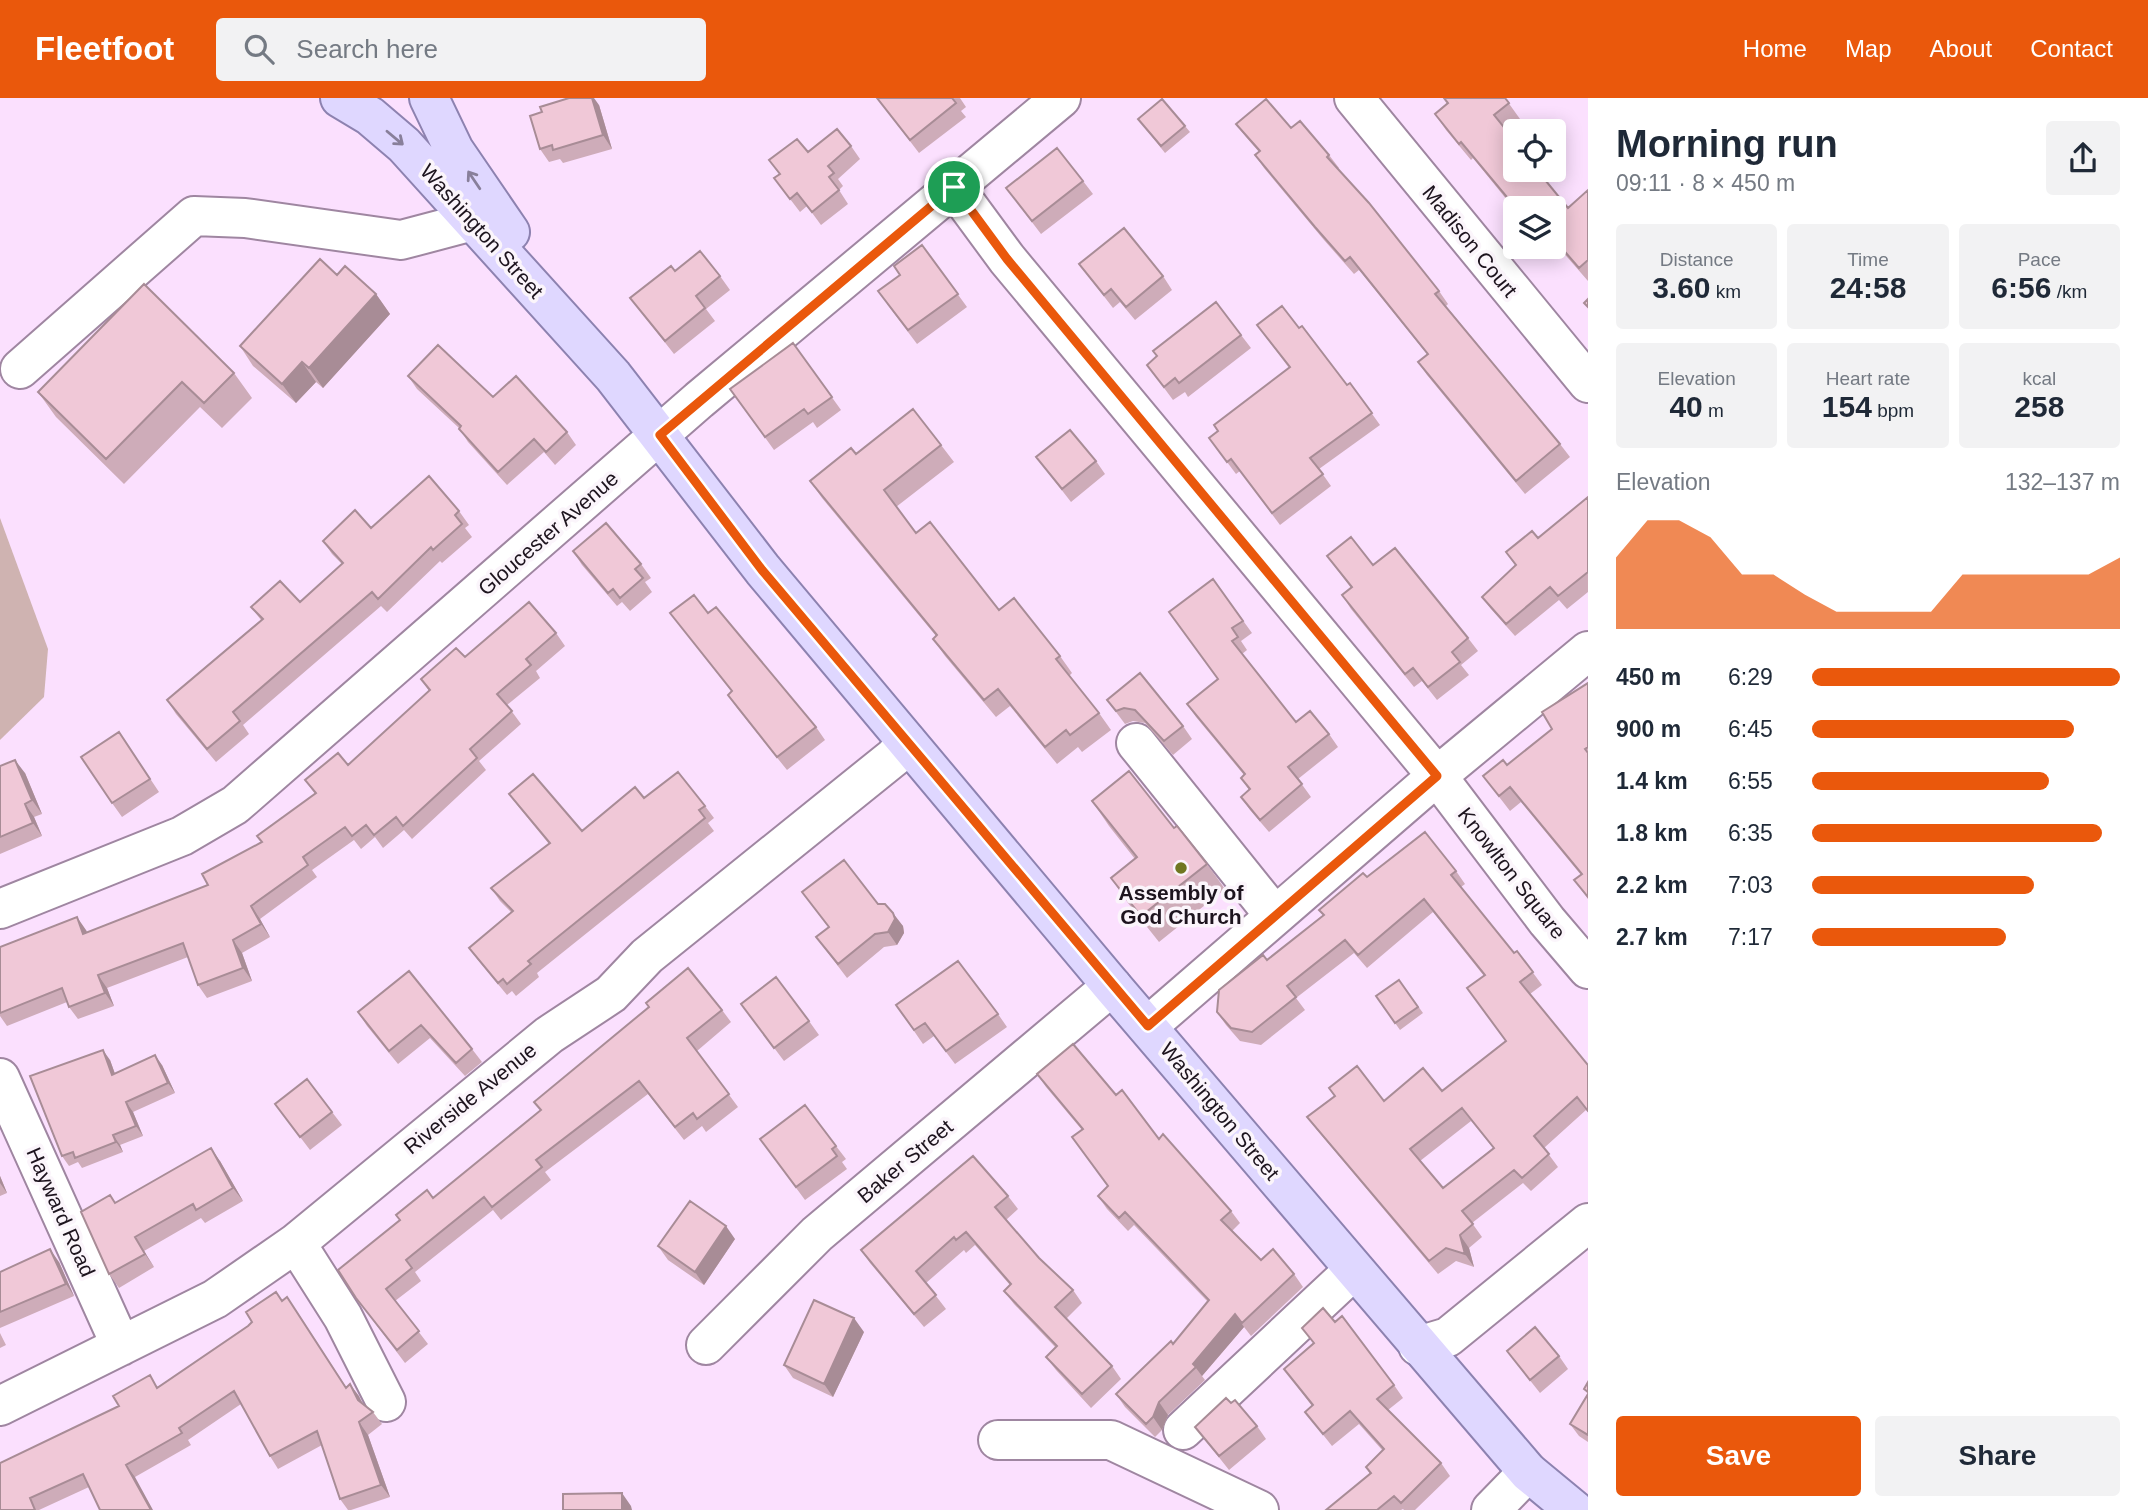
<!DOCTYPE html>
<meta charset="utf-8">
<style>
:root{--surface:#fff;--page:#f2f2f3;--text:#1f2937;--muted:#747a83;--accent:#ea580c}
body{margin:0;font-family:Arial,sans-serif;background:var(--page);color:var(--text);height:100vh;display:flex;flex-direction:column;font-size:26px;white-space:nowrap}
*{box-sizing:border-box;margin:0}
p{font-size:23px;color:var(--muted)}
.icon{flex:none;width:38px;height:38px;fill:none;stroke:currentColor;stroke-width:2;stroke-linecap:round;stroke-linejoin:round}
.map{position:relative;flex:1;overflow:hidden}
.side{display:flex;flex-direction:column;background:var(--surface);width:560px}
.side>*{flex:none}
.fabs{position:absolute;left:1503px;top:21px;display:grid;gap:14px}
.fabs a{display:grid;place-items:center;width:63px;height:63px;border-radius:7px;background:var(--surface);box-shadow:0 4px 18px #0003;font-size:35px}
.pin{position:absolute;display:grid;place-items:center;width:60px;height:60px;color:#fff;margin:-30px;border:4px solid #fff;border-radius:50%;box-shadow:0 2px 7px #0007}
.round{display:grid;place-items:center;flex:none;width:74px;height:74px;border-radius:7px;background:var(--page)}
.overview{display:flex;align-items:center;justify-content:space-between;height:119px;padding:0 28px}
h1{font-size:38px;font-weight:800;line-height:52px}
.metrics{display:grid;grid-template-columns:repeat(3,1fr);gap:10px;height:119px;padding:7px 28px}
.metrics div{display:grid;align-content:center;border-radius:7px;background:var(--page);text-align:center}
.metrics b{font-size:30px;font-weight:800}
.metrics small{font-size:19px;font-weight:400}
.metrics p{font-size:19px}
.chart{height:196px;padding:14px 28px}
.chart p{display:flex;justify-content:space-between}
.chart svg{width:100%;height:126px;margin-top:7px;fill:var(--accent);opacity:.7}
.primary-button{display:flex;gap:14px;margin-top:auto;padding:14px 28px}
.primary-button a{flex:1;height:80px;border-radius:7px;background:var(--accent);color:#fff;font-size:28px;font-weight:800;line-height:80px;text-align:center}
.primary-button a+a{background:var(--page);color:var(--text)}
ul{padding:0 28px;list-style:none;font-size:23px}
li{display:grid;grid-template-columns:112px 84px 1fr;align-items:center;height:52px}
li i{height:18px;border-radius:9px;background:var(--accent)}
header{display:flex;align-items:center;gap:42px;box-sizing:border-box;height:98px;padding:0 35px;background:var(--accent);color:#fff}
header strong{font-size:33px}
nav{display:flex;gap:38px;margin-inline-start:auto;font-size:24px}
.search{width:490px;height:63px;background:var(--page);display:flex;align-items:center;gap:18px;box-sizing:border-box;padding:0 24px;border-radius:7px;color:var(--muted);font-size:26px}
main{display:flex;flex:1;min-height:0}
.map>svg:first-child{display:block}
.green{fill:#cfb3b1}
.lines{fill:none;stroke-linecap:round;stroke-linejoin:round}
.minor-casing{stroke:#9f86a1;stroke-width:42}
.major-casing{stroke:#8d82b0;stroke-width:42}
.minor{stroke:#fff;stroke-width:38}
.major{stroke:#dfd7ff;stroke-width:38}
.wall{fill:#ceacb9;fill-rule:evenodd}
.shaded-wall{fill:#a88c96}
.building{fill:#f0c8d7;stroke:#a88c96;stroke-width:2;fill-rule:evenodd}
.oneway{stroke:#887f9a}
.route-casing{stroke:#fff;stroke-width:14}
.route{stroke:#ea580c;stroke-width:9}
.poi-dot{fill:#707720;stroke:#fbf5fb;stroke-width:2.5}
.labels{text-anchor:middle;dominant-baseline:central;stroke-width:7;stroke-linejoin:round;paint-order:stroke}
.street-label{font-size:21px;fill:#1d141e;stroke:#fbf5fb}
.poi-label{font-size:21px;font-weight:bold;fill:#1d141e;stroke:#fbf5fb}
</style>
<header>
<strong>Fleetfoot</strong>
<div class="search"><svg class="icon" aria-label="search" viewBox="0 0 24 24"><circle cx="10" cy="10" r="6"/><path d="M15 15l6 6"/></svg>Search here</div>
<nav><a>Home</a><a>Map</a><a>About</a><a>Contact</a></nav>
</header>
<main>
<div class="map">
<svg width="1588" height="1412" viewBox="0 0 1588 1412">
<rect width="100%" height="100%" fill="#fbe0fe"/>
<path class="green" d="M0 420 48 551 44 599 0 642Z"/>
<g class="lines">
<g class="minor-casing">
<path id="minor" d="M1354 0 1588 285
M954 89 1007 161 1437 678 1547 823 1588 871
M20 271 194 118 245 120 401 142 473 123
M1136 645 1275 818
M0 811 182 738 235 707 699 302 1061 0
M1148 928 1437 678 1588 553
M0 980 121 1248
M296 1145 343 1219 386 1304
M706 1247 817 1136 1112 888
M1418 1248 1448 1239 1588 1125
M0 1308 215 1201 296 1145 549 937 611 896 647 858 894 659 907 644
M1183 1332 1354 1172
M998 1342H1111L1259 1412
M1491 1412 1528 1374"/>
</g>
<g class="major-casing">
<path id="major" d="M340 0 370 18 404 47 613 278 763 472 1112 888 1528 1374 1574 1412
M429 0 454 52 510 134"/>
</g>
<use href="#minor" class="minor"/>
<use href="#major" class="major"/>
</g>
<path class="wall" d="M877 0H960L966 9 961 13 966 19 919 55Z
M1443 0H1505L1520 21 1506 33 1568 110 1588 92V183L1554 144V110H1516V113L1473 60 1471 62 1446 32 1435 16 1447 6Z
M599 7 612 51 563 65 560 61 549 64 540 51Z
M1138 21 1185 28 1190 34 1165 55Z
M1236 26 1291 30 1329 57 1339 70 1337 71 1439 193 1448 206 1446 208 1560 346 1570 359 1525 396 1427 277 1418 264 1427 256 1359 172 1354 176 1324 142 1264 70 1255 57 1259 54 1246 39Z
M851 48 860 61 838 81 843 88 839 92 848 106 821 127 807 108 800 114 774 80 779 76 769 62 808 54Z
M1083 83 1093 96 1041 136 1006 90Z
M922 147 967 209 917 246 887 206 900 177Z
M1079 166 1163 178 1172 192 1135 222 1120 204 1113 210Z
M675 173 720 178 730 192 706 211 715 223 674 256 630 200Z
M376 196 390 216 323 290 316 284 296 305 253 268 240 248Z
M1257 227 1299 230 1347 287 1350 285 1380 327 1319 371 1331 388 1280 427 1240 373 1236 376 1209 340 1218 333 1289 270Z
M1241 237 1251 250 1188 299 1185 294 1173 302 1147 267 1157 259Z
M793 245 841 312 817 330 813 324 774 352 730 291Z
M234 275 252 300 222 330 200 309 124 386 56 319 38 294Z
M408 278 493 299 567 334 576 347 555 367 544 354 507 387 468 344 459 330 417 291Z
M941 347 954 364 896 409 916 435 999 512 1060 558 1072 575 1069 578 1099 615 1111 632 1082 654 1078 649 1057 666 1010 608 996 619 945 558 933 541 936 538 822 400 810 383 856 356Z
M1036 359 1096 363 1105 376 1071 404Z
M1588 399V494L1567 511 1559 502 1515 538 1491 511 1482 499 1515 467 1506 454 1538 440Z
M459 413 469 427 465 430 472 439 442 465 440 463 387 514 381 508 243 627 249 636 216 664 176 616 167 602 261 522 251 509 300 504 342 466 332 456 323 443 371 430Z
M573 453 641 466 651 480 645 484 652 494 630 513 622 504 617 508 582 467Z
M1327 458 1373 467 1468 540 1478 553 1461 567 1469 577 1437 602 1422 583 1414 589 1351 511 1342 497 1351 490Z
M1213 481 1252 535 1241 543 1247 552 1242 556 1296 624 1329 636 1338 649 1298 681 1311 699 1269 734 1250 712 1241 699 1249 692 1241 680 1244 677 1196 619 1187 606 1218 581Z
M670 515H708L816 629 825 642 787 672 737 610 728 597 732 594Z
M556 535 565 548 536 573 540 580 507 607 521 626 479 663 486 672 412 741 404 732 383 750 375 739 361 751 354 742 312 772 317 779 260 821 270 839 242 855 252 883 207 900 198 887 188 859 107 890 114 908 78 921 69 909 67 904 7 928 0 918V849L86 832 87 834 208 787 262 744 315 696 305 682 348 667 429 593 421 581 465 559Z
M1588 585V801L1574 782 1581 777 1521 704 1510 713 1483 678 1507 667 1552 631Z
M1107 602 1183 628 1192 641 1173 657 1145 625 1133 623 1125 626Z
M119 634 159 694 122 719 112 705Z
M0 668 25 675 42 716 34 719 42 738 0 756Z
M509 696 582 733 644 700 705 708 714 720 708 725 714 733 537 875 539 879 516 898 512 893 507 897 478 862 469 850 511 814 500 803 491 790 549 746 518 708Z
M1092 703 1174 730 1207 766 1225 791 1159 844 1128 805 1111 780 1135 761 1109 728Z
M1456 773 1465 786 1461 789 1514 855 1517 853 1542 887 1530 896 1588 967V1014L1586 1012 1544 1050 1558 1069 1531 1093 1523 1085 1472 1125 1482 1139 1469 1150 1474 1169 1456 1163 1438 1176 1317 1032 1307 1019 1334 998 1329 990 1384 1003 1442 993 1505 943 1484 878 1433 814 1367 870 1354 855 1296 900 1305 912 1261 947 1240 943 1226 927 1217 914 1267 862 1323 817 1319 812 1367 779ZM1471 1023 1493 1050 1443 1090 1420 1063Z
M802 794 878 806 903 828 904 835 897 847 884 849 847 880 816 839 829 830Z
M409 873 472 951 482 964 465 978 430 940 398 966 367 928 358 914Z
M1399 882 1423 915 1400 932 1376 898Z
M741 906 809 923 819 937 784 963Z
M896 907 998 916 1007 929 955 966 934 938 923 946Z
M722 912 731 924 697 953 738 1009 706 1034 702 1028 684 1042 648 996 545 1074 551 1082 501 1122 493 1112 415 1174 421 1183 395 1203 428 1246 405 1265 356 1200 433 1100 541 1013 534 1004Z
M110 962 115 976 162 967 175 995 133 1014 143 1038 120 1047 123 1054 82 1070 78 1064 69 1068 62 1058Z
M1037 976 1116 997 1231 1113 1240 1125 1232 1133 1261 1162 1294 1176 1303 1189 1251 1238 1244 1229 1202 1278 1205 1282 1168 1317 1162 1332 1155 1339 1125 1309 1116 1296 1173 1246 1208 1204 1134 1127 1128 1133 1107 1111 1098 1098 1108 1088 1082 1032 1046 989Z
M275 1006 332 1014 342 1027 310 1052Z
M760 1041 836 1048 846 1061 842 1064 847 1071 805 1102Z
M220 1063 243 1103 205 1125 201 1120 144 1153 154 1169 119 1190 109 1176 116 1105Z
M0 1078 7 1095 0 1098Z
M1008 1098 1018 1111 1006 1122 1039 1160 1073 1192 1082 1205 1066 1221 1112 1268 1121 1281 1091 1310 1056 1272 1046 1259 1056 1250 1014 1206 1004 1193 1010 1187 975 1147 966 1155 964 1152 926 1185 946 1211 924 1229 870 1165 861 1152Z
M735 1141 704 1187 668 1162 658 1148Z
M59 1164 74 1198 0 1230V1174Z
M282 1203 296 1212 346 1289 350 1286 362 1305 373 1314 382 1326 368 1337 390 1399 351 1412H348L340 1401 322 1347 278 1371 270 1358 241 1306 188 1342 191 1347 135 1379 89 1389 39 1412H0L119 1308 158 1289 248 1228Z
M1302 1230 1394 1287 1403 1300 1388 1312 1441 1365 1450 1378 1415 1412H1404L1403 1411 1401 1412H1326L1370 1376 1366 1369 1383 1353 1359 1326 1332 1348 1305 1314 1312 1308 1284 1271 1314 1246Z
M864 1234 833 1299 793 1280 784 1267Z
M0 1235 6 1247 0 1250Z
M1507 1253 1559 1258 1568 1271 1540 1295Z
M1588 1284V1344L1579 1338 1570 1326 1588 1296 1584 1291Z
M1231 1305 1257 1328 1266 1341 1229 1372 1195 1329Z"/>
<path class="shaded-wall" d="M592 0H594L599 7 612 51 603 37Z
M376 196 390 216 323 290 309 270Z
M302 264 316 284 296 305 282 286Z
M15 662 25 675 42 716 32 702Z
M25 706 34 719 42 738 33 725Z
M251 808 260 821 270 839 261 826Z
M893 815 903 828 904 835 897 847 888 834Z
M77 819 86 832 92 848 83 836Z
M233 842 242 855 252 883 243 870Z
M98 877 107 890 114 908 105 895Z
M103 952 110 962 119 987 112 977Z
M155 957 162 967 175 995 168 985Z
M126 1004 133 1014 143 1038 136 1028Z
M113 1037 120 1047 123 1054 116 1044Z
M211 1050 220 1063 243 1103 233 1090Z
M0 1078 7 1095 0 1085Z
M726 1128 735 1141 704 1187 695 1174Z
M1460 1137 1469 1150 1474 1169 1465 1156Z
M135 1139 144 1153 154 1169 145 1156Z
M50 1151 59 1164 74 1198 66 1186Z
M1235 1216 1244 1229 1202 1278 1193 1266Z
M854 1220 864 1234 833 1299 824 1286Z
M350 1286 359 1298 367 1314 358 1302Z
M1159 1304 1168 1317 1162 1332 1153 1319Z
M359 1324 368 1337 390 1399 381 1387Z
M126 1367 135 1379 153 1412H151Z
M622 1395 631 1408 632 1412H622Z"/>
<path class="building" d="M569 0H592L603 37 553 52 552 47 540 51 530 18 542 14 540 9Z
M877 0H952L956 5 910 42Z
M1444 0H1505L1509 5 1494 17 1516 44V72H1537L1568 110 1588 92V162L1579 170 1554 141V110H1516L1461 44 1459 46 1435 16 1448 5Z
M1162 1 1185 28 1161 48 1138 21Z
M1266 1 1291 30 1300 23 1329 57 1327 59 1369 105 1439 193 1435 196 1560 346 1516 383 1418 264 1428 256 1350 159 1345 163 1315 129 1255 57 1260 53 1236 26Z
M837 31 851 48 828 68 834 75 829 79 839 92 812 114 797 95 790 101 774 80 780 76 769 62 797 41 808 54Z
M1057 50 1083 83 1032 123 1006 90Z
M1124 130 1163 178 1126 209 1111 191 1104 197 1079 166Z
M922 147 958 196 908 232 878 193 900 177 894 168Z
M700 153 720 178 696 198 705 210 665 243 630 200 671 168 675 173Z
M320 161 337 177 345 168 376 196 309 270 302 264 282 286 240 248Z
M144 186 234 275 204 305 182 284 106 361 38 294Z
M1588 201V209L1584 205Z
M1216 204 1241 237 1179 285 1175 280 1164 289 1147 267 1157 258 1153 253Z
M1282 208 1299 230 1302 228 1347 287 1350 285 1372 315 1310 360 1323 376 1272 415 1231 361 1227 364 1209 340 1218 333 1214 327 1290 269 1257 227Z
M793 245 832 299 808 316 804 311 765 339 730 291Z
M438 247 493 299 516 278 567 334 546 354 534 341 498 374 459 331 461 328 408 278Z
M913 311 941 347 884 392 916 435 930 424 999 512 1014 500 1060 558 1056 561 1099 615 1070 637 1066 632 1045 649 998 591 984 602 933 541 937 537 810 383 851 350 856 356Z
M1070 332 1096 363 1062 391 1036 359Z
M429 378 459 413 455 417 462 426 433 452 431 449 378 501 372 494 233 614 240 623 207 651 167 602 263 521 251 509 280 483 300 504 343 465 323 443 355 412 371 430Z
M1588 399V474L1558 498 1550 489 1506 526 1482 499 1516 467 1506 454 1532 433 1538 440Z
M606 425 641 466 635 471 643 480 620 500 613 491 608 495 573 453Z
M1351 439 1373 467 1395 450 1468 540 1452 554 1460 564 1428 589 1413 570 1405 576 1342 497 1352 489 1327 458Z
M1213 481 1243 523 1232 530 1238 539 1232 543 1296 624 1310 613 1329 636 1288 669 1302 686 1260 722 1241 699 1250 691 1241 680 1245 676 1187 606 1218 581 1169 514Z
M694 497 708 515 716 509 816 629 777 659 728 597 732 593 670 515Z
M529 504 556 535 526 561 531 567 497 596 512 613 470 651 477 660 403 728 396 719 374 737 366 727 352 738 345 729 303 759 308 767 251 808 261 826 233 842 243 870 198 887 183 845 98 877 105 895 69 909 62 890 0 915V849L77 819 83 836 208 787 202 776 262 744 257 738 316 695 305 682 338 655 348 667 430 592 421 581 456 550 465 559Z
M1140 575 1183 628 1164 643 1135 612 1124 610 1116 613 1107 602Z
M1588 585V649L1585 651 1588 655V799L1574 782 1582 776 1510 689 1499 698 1483 678 1503 662 1507 667 1552 631 1542 614Z
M119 634 150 681 112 705 81 659Z
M15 662 32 702 25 706 33 725 0 739V668Z
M1129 673 1174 730 1177 728 1207 766 1141 818 1111 780 1137 759 1092 703Z
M678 674 705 708 699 712 705 720 528 863 531 866 507 886 503 881 498 885 469 850 513 813 491 790 550 745 509 696 533 676 582 733 635 689 644 700Z
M1425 734 1456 773 1451 777 1514 855 1517 853 1533 874 1520 884 1588 967V1013L1577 999 1534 1038 1549 1056 1522 1080 1514 1072 1462 1113 1473 1126 1460 1137 1465 1156 1446 1150 1429 1163 1307 1019 1335 998 1329 990 1357 968 1384 1003 1423 970 1442 993 1506 943 1467 890 1485 877 1424 801 1358 857 1345 842 1287 888 1296 899 1252 934 1231 930 1217 914 1219 892 1263 857 1267 862 1324 817 1319 812 1363 775 1367 779ZM1462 1010 1494 1050 1443 1090 1410 1051Z
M844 762 878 806H885L893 815 895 821 888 834 875 836 838 866 816 839 829 829 802 794Z
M958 863 998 916 946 953 925 925 914 932 896 907Z
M688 870 722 912 687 940 729 996 697 1021 693 1015 675 1029 639 983 536 1062 542 1069 492 1109 484 1099 406 1162 412 1170 386 1191 419 1233 397 1252 356 1200 338 1172 400 1122 396 1117 427 1092 433 1100 541 1012 534 1004 649 909 646 905Z
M409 873 472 951 456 965 421 927 389 953 358 914Z
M776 879 809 923 774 950 741 906Z
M1399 882 1418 909 1395 925 1376 898Z
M1073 946 1116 997 1122 992 1159 1041 1163 1036 1231 1113 1221 1122 1261 1162 1273 1151 1294 1176 1242 1225 1235 1216 1193 1266 1196 1269 1159 1304 1153 1319 1146 1326 1116 1296 1171 1243 1173 1246 1209 1202 1125 1114 1119 1120 1098 1098 1108 1088 1072 1039 1083 1031 1037 976Z
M103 952 112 977 155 957 168 985 126 1004 136 1028 113 1037 116 1044 75 1060 73 1054 62 1058 30 978Z
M307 981 332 1014 300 1039 275 1006Z
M805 1007 836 1048 832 1051 837 1058 796 1089 760 1041Z
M211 1050 233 1090 196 1112 193 1106 135 1139 145 1156 109 1176 81 1114 110 1097 115 1105Z
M973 1058 1008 1098 995 1109 1039 1160 1073 1192 1055 1209 1112 1268 1082 1296 1046 1259 1057 1248 1004 1193 1011 1186 966 1134 956 1142 954 1139 916 1173 936 1197 914 1216 861 1152Z
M690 1103 726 1128 695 1174 658 1148Z
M50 1151 66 1186 0 1214V1174Z
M276 1194 282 1203 287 1199 346 1290 350 1286 358 1302 373 1314 359 1324 381 1387 340 1401 317 1333 270 1358 234 1293 179 1330 182 1335 126 1367 151 1412H100L83 1376 30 1400 35 1412H0V1365L119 1308 113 1298 150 1277 157 1290 248 1228 252 1224 246 1214Z
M814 1202 854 1220 824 1286 784 1267Z
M1323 1210 1335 1224 1342 1218 1394 1287 1377 1301 1441 1365 1401 1405 1394 1398 1377 1412H1326L1371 1375 1366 1369 1384 1351 1350 1313 1323 1336 1305 1314 1313 1307 1284 1271 1314 1245 1302 1230Z
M1535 1229 1559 1258 1530 1282 1507 1253Z
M1588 1284V1294L1584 1291Z
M1588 1296V1337L1570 1326Z
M1226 1300 1231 1305 1235 1302 1257 1328 1219 1358 1195 1329Z
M622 1395V1412H563V1396Z"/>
<defs><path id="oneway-shaft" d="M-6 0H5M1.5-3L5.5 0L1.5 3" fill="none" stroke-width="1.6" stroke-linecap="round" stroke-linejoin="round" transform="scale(1.75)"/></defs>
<g class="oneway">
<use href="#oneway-shaft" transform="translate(395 40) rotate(40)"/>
<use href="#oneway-shaft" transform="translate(474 82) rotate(-124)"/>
</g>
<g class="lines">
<g class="route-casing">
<path id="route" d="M954 89 1007 161 1437 678 1148 928 762 472 660 337Z"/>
</g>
<use href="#route" class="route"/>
</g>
<circle class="poi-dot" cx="1181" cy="770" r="7"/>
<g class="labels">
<g class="street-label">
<text transform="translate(482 133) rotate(48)">Washington Street</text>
<text transform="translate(1470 143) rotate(51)">Madison Court</text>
<text transform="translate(548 435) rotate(-41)">Gloucester Avenue</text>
<text transform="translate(1512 775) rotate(52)">Knowlton Square</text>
<text transform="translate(470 1000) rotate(-39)">Riverside Avenue</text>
<text transform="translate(1220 1013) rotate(50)">Washington Street</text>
<text transform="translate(905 1063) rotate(-40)">Baker Street</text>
<text transform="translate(61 1114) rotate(66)">Hayward Road</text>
</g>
<g class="poi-label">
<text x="1181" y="794">Assembly of<tspan x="1181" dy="24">God Church</tspan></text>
</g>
</g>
</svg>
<div class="fabs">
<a><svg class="icon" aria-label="locate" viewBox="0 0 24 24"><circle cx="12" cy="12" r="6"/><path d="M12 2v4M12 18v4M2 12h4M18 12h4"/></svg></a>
<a><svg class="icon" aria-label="layers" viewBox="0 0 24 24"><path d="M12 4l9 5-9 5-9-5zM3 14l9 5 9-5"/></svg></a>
</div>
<div class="pin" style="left:954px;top:89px;background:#1e9e55"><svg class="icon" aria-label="arrive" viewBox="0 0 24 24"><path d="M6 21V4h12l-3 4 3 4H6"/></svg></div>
</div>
<section class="side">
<div class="overview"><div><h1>Morning run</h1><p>09:11 · 8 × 450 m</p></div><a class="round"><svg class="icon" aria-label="share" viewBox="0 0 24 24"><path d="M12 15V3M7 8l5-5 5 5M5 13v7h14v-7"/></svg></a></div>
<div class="metrics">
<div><p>Distance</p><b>3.60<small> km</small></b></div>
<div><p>Time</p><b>24:58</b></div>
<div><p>Pace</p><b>6:56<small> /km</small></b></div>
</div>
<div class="metrics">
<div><p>Elevation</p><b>40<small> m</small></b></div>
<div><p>Heart rate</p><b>154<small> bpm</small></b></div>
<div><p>kcal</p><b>258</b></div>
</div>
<div class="chart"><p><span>Elevation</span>132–137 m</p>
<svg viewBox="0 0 160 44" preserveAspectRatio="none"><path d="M0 44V19L10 6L20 6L30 12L40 25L50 25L60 32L70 38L80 38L90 38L100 38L110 25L120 25L130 25L140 25L150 25L160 19V44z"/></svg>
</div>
<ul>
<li><b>450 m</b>6:29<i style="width:100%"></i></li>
<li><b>900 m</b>6:45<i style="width:85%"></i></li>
<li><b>1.4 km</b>6:55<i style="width:77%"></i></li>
<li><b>1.8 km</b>6:35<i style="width:94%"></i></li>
<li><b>2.2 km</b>7:03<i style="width:72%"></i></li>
<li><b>2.7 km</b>7:17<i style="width:63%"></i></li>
</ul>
<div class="primary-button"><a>Save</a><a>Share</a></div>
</section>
</main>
